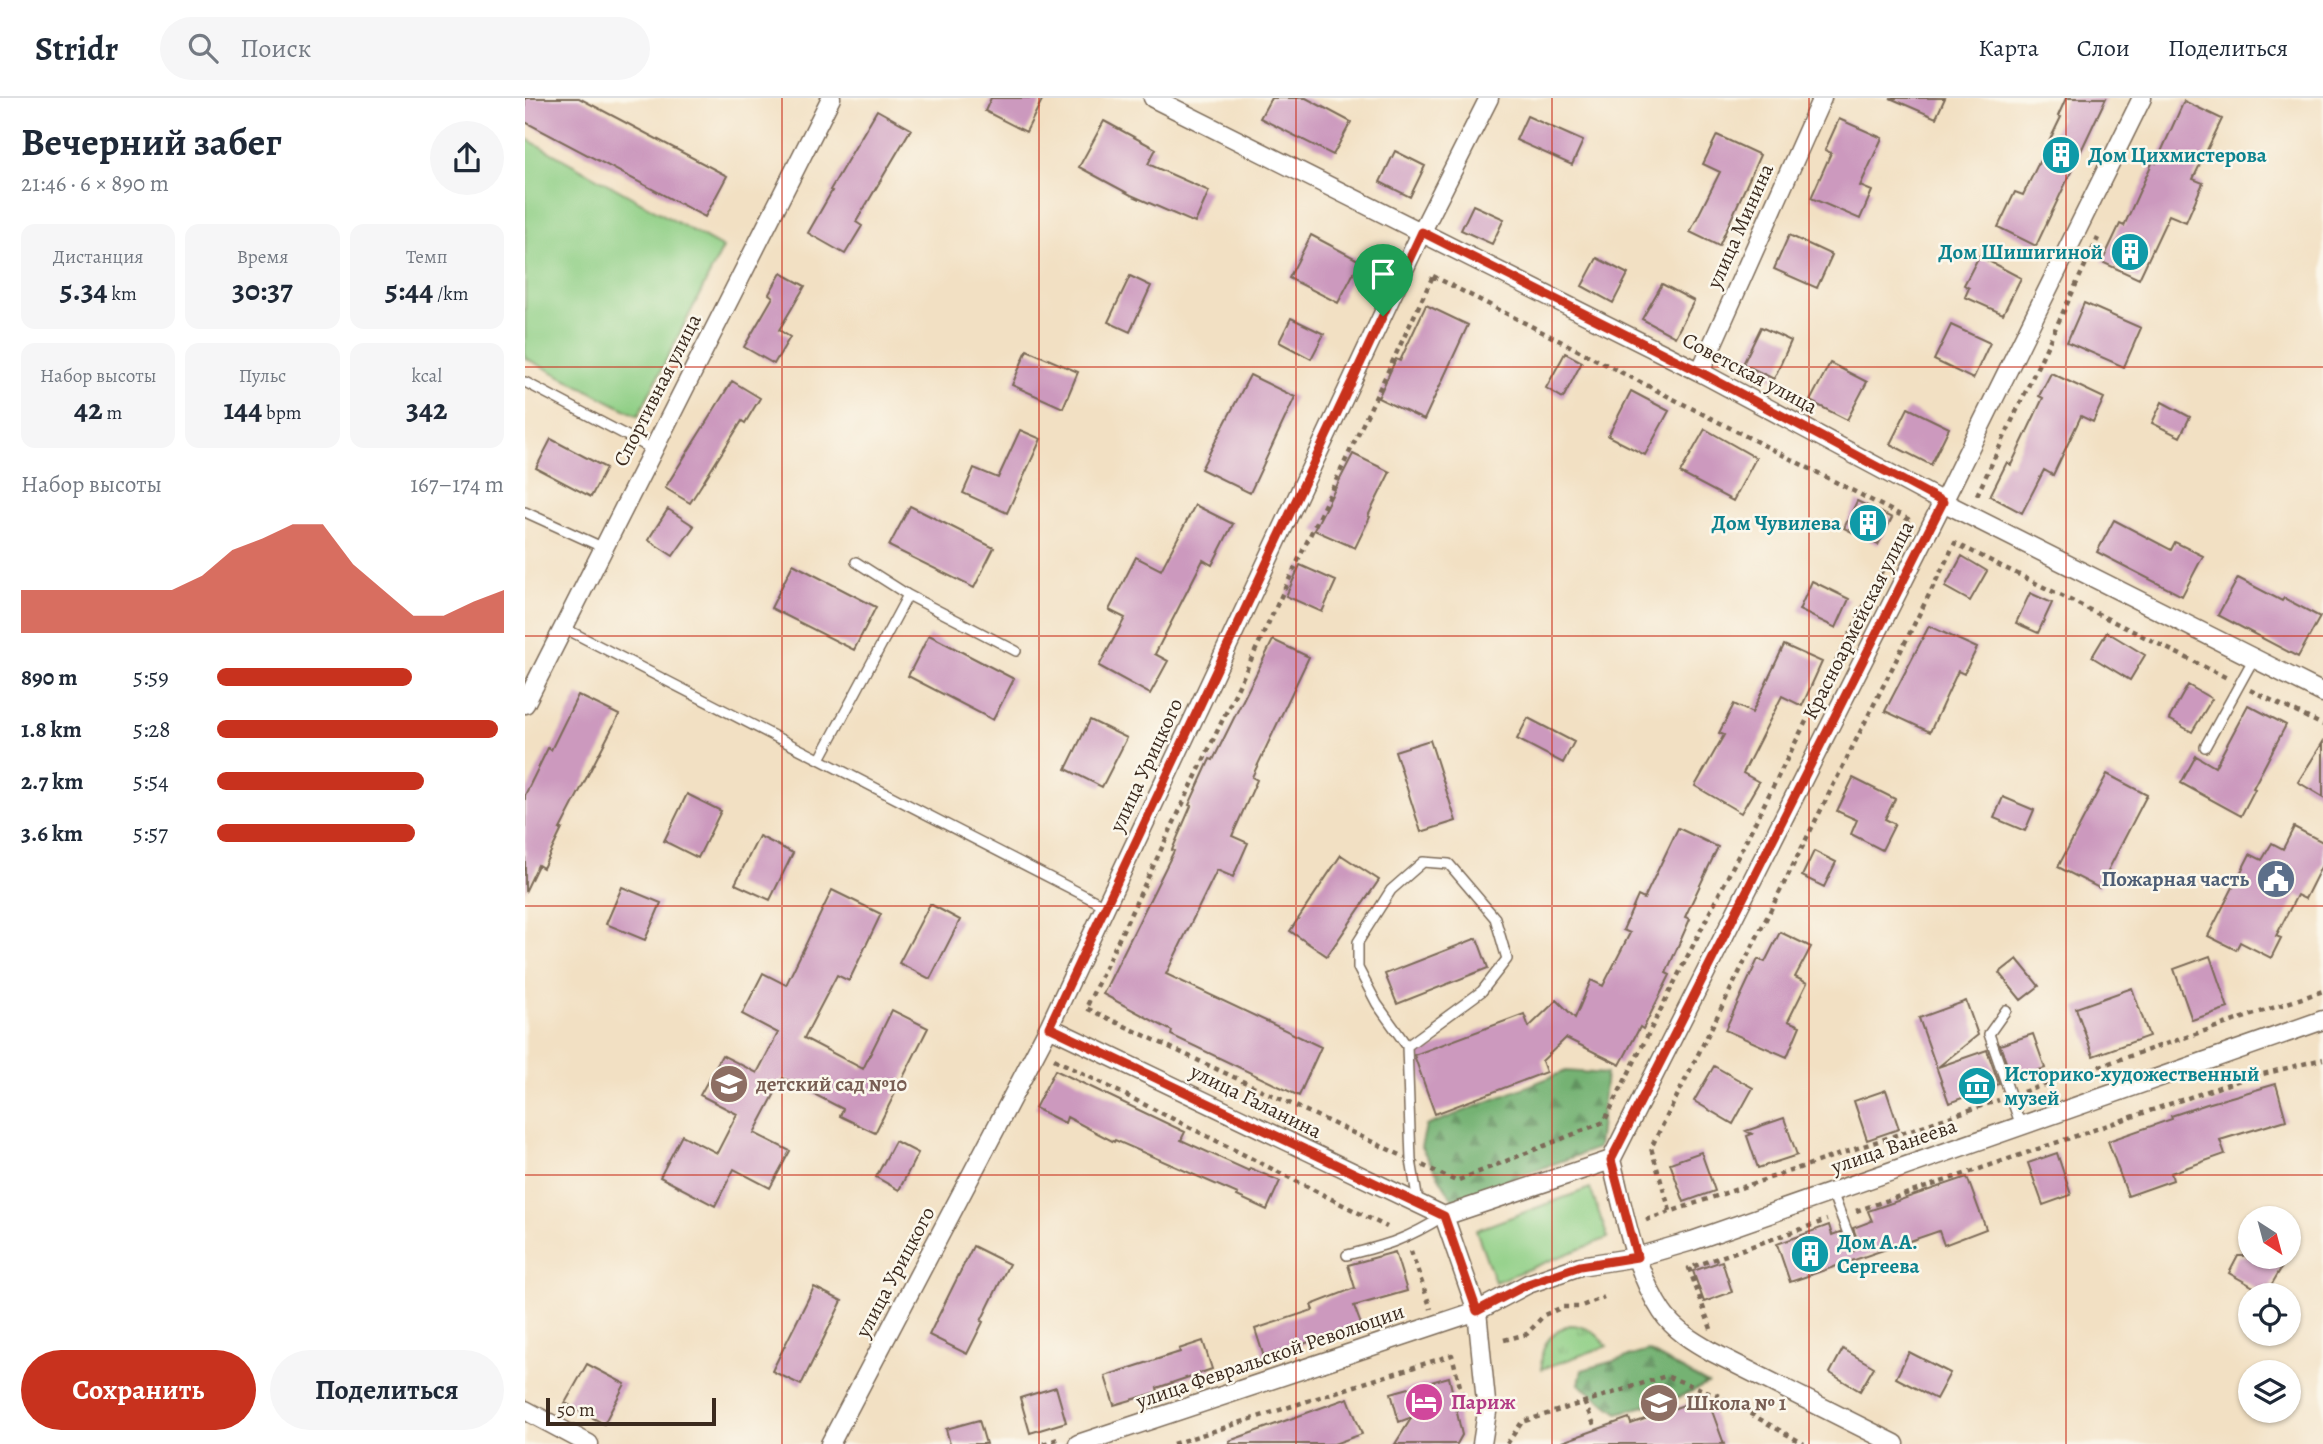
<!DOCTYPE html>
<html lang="ru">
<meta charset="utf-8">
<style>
:root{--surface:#fff;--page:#f6f6f7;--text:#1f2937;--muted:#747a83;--line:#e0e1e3;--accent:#c8321e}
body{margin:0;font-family:Alegreya,serif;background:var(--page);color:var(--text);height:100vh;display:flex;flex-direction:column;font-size:26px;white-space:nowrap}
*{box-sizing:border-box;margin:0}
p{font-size:23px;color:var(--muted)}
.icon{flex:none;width:38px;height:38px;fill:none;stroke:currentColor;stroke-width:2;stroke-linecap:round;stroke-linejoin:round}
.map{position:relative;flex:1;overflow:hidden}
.details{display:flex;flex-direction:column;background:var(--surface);width:525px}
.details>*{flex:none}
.needle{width:46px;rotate:144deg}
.controls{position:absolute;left:1713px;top:1108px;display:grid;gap:14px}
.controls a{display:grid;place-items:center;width:63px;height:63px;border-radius:50%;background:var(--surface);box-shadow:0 2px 5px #0004;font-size:35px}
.scale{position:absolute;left:21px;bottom:18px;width:170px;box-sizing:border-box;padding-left:7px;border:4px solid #3b2a1e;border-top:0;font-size:19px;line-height:24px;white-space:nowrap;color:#3b2a1e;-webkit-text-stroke:5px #fbf7ec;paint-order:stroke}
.pin{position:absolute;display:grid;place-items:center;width:60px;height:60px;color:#fff;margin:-72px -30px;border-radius:50% 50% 50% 0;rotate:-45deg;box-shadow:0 0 7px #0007}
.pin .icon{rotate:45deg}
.round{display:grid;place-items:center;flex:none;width:74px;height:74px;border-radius:37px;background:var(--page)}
.head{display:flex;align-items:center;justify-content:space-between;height:119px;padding:0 21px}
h1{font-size:38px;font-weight:600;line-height:52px}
.metrics{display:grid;grid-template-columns:repeat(3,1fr);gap:10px;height:119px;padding:7px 21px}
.metrics div{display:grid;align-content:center;border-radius:14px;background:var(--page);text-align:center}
.metrics b{font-size:30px;font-weight:600}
.metrics small{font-size:19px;font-weight:400}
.metrics p{font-size:19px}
.chart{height:196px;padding:14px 21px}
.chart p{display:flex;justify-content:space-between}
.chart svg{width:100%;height:126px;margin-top:7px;fill:var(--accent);opacity:.7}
.button{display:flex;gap:14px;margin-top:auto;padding:14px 21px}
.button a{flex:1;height:80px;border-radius:42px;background:var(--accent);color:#fff;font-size:28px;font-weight:600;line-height:80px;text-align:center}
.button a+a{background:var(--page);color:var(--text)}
ul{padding:0 21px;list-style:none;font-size:23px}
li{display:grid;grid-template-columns:112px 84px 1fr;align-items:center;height:52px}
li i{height:18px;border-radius:9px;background:var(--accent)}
header{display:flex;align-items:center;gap:42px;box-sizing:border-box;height:98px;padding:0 35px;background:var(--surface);border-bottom:2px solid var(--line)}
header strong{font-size:33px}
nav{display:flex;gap:38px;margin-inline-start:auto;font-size:24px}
.search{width:490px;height:63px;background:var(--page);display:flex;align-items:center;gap:18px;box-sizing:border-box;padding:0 24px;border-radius:38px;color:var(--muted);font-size:26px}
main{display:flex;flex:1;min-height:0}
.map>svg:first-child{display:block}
.grass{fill:url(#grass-tufts);stroke:#667c52;stroke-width:2}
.forest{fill:url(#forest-firs);stroke:#586e48;stroke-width:2}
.park{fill:#90cf86;stroke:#667c52;stroke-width:2}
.building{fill:#cc99be}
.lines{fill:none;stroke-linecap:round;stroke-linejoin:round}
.service-casing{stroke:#7b6a58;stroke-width:12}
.minor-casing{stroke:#7b6a58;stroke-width:21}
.path{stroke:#7b6a58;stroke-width:4.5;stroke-dasharray:5 5;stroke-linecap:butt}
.service{stroke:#fff;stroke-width:9}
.minor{stroke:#fff;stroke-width:18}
.route-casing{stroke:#fff;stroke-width:14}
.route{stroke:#c8321e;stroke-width:9}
.grid{fill:none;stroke:#c8321e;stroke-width:2;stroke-opacity:0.55}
.labels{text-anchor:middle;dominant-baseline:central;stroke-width:5;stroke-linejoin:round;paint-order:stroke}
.culture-label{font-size:21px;font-weight:bold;fill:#0d838f;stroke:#fbf7ec;text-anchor:start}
.street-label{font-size:21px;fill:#3b2a1e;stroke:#fbf7ec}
.service-label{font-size:21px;font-weight:bold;fill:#4e5e75;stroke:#fbf7ec;text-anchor:end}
.education-label{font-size:21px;font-weight:bold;fill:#785e54;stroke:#fbf7ec;text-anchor:start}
.hotel-label{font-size:21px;font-weight:bold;fill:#b23c85;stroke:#fbf7ec;text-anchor:start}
</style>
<header>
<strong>Stridr</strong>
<div class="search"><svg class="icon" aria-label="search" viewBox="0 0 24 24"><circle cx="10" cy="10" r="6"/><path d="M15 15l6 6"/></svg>Поиск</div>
<nav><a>Карта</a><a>Слои</a><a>Поделиться</a></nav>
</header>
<main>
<section class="details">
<div class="head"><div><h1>Вечерний забег</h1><p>21:46 · 6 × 890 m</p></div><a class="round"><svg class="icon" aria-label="share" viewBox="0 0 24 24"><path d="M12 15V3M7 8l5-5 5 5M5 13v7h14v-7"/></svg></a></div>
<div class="metrics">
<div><p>Дистанция</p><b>5.34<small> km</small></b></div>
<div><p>Время</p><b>30:37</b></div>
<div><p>Темп</p><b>5:44<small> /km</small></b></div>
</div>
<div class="metrics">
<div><p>Набор высоты</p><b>42<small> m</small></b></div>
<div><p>Пульс</p><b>144<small> bpm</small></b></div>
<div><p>kcal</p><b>342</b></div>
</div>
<div class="chart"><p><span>Набор высоты</span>167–174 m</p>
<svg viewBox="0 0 160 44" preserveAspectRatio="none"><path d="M0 44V29L10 29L20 29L30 29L40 29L50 29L60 24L70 15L80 11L90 6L100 6L110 20L120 29L130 38L140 38L150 33L160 29V44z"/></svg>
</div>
<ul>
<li><b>890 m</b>5:59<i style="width:68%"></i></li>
<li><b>1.8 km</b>5:28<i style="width:98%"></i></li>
<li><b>2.7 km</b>5:54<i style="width:72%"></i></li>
<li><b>3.6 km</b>5:57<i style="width:69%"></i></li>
</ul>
<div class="button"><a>Сохранить</a><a>Поделиться</a></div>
</section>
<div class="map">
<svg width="1798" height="1346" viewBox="0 0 1798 1346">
<defs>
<pattern id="grass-tufts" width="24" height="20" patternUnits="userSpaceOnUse" patternTransform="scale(1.75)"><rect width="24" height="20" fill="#90cf86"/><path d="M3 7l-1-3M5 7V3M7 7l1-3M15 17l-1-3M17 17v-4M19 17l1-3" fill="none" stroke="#77a86d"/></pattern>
<pattern id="forest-firs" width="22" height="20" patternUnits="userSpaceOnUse" patternTransform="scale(1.75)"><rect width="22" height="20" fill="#74b273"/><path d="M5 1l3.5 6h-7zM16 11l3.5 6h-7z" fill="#60915e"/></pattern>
</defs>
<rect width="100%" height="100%" fill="#fbf7ec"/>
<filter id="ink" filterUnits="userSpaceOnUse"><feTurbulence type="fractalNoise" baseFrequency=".0143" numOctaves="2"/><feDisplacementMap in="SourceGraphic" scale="14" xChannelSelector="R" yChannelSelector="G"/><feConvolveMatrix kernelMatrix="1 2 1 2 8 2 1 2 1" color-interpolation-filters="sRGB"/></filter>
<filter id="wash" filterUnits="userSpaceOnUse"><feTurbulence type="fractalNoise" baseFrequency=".00686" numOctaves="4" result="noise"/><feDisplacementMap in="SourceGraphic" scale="28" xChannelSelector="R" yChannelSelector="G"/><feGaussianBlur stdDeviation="1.57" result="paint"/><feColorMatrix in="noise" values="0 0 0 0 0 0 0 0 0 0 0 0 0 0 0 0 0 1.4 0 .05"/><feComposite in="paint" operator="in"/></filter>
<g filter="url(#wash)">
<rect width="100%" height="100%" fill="#f2e0c3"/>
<path class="grass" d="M1044 1227C1061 1227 1072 1235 1082 1248L1017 1271C1014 1249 1024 1235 1044 1227Z"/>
<path class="forest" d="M1041 973 1081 976 1073 1050 928 1102 896 1049 901 1028Z
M1123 1253 1183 1286 1154 1299 1093 1315 1054 1286 1057 1272Z"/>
<path class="park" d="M0 40 198 150 113 318 0 260Z
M1065 1090 1083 1140 970 1184 951 1132Z"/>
<g id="blocks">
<path class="building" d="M0 0H54L202 78 180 119 0 24Z
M466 0H518L501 34 460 13Z
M746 0H781L826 24 808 57 735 20Z
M1365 0H1420L1411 20Z
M1541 0H1581L1511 148 1473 129 1490 94 1498 97 1536 19 1533 18Z
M1659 3 1697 21 1668 81 1678 85 1661 124 1644 117 1614 181 1577 164 1595 126 1599 128 1628 63 1631 65Z
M352 12 386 31 331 124 337 128 320 156 283 135 307 93 305 92Z
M1002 18 1058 43 1047 67 991 42Z
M1314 21 1357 40 1335 88 1347 93 1335 121 1286 100 1306 55 1300 52Z
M579 23 631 51 623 66 684 93 670 125 606 97 554 69Z
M1192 37 1235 57 1194 148 1165 134 1195 74 1178 66Z
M870 53 900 68 885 99 855 84Z
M948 107 979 121 967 146 936 132Z
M786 137 835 163 813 205 764 180Z
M1264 137 1307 157 1292 190 1249 171Z
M1454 158 1496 180 1478 216 1440 199 1444 190 1439 187Z
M1072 160 1103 176 1088 205 1057 188Z
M256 175 280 188 254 232 265 239 249 266 219 249 248 199 244 196Z
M605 178 626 188 605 234 583 224Z
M1137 186 1169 203 1150 239 1117 221Z
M1559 205 1616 230 1599 269 1542 244Z
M901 207 943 227 899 322 853 300 871 261 875 263Z
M766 220 799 236 786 261 754 244Z
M1426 227 1465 245 1448 281 1409 262Z
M1236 229 1266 243 1249 281 1218 266Z
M502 252 553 274 538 310 487 287Z
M1040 255 1057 264 1038 300 1021 290Z
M1305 265 1342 284 1322 322 1285 303Z
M1526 275 1579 300 1568 324 1556 318 1528 377 1519 372 1497 415 1465 398 1482 364 1486 367 1518 300 1514 298Z
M725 277 770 299 725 395 676 371Z
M207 283 235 300 220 325 217 323 165 405 140 390Z
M1106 293 1144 313 1120 357 1083 338Z
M1637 304 1665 319 1655 339 1627 325Z
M1383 310 1424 330 1406 367 1365 346Z
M1180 331 1231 360 1208 403 1155 375Z
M495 332 516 341 482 415 438 395 449 370 473 380Z
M26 341 81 370 66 399 11 370Z
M828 356 865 374 843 418 845 419 830 450 789 432Z
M1332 403 1367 420 1353 447 1319 430Z
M670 407 708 426 687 467 678 462 630 556 643 563 625 596 574 568 600 520 584 512 611 459 636 472Z
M385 408 469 450 449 490 364 448Z
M143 411 169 428 148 458 123 442Z
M1589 422 1646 452 1650 444 1678 458 1657 498 1572 454Z
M1437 458 1462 473 1445 503 1420 489Z
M268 466 351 509 329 552 246 510Z
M775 467 811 483 797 514 761 498Z
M1713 480 1757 503 1759 500 1795 519 1773 559 1693 517Z
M1287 483 1324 501 1311 530 1274 512Z
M1505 495 1527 505 1513 535 1491 525Z
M1404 528 1452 550 1439 576 1433 573 1405 634 1360 613Z
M1582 534 1620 557 1605 582 1567 559Z
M404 537 489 581 468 622 383 578Z
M748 542 784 559 727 679 732 682 707 738 723 745 708 779 692 772 641 876 796 949 774 998 646 937 647 933 578 896 649 753 647 752 666 708 664 707 685 661 688 662Z
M1259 547 1297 564 1277 608 1257 598 1218 675 1234 684 1216 715 1170 688 1199 637 1194 635 1209 606 1227 615Z
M1663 587 1687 601 1667 634 1644 621Z
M53 597 94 617 35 731H37L18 770 13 767 0 794V697L23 650 26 652Z
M1723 607 1761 627 1728 690 1730 691 1716 718 1656 685 1671 658 1690 669Z
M1003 620 1049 644 1038 665 992 641Z
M565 622 602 640 577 689 541 671Z
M905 642 931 723 896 734 870 653Z
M1798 644V699L1773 684Z
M1582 676 1622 697 1574 790 1533 769Z
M1328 680 1370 701 1360 721 1370 726 1357 752 1326 736 1332 722 1312 713Z
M162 696 196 713 173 760 139 743Z
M1478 699 1509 712 1500 733 1469 720Z
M1769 729 1798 744V765L1780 801 1772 797 1751 838 1756 840 1746 860 1715 844 1711 852 1683 838 1725 756 1737 762 1747 745 1758 751Z
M1153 730 1193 749 1160 819 1165 821 1141 875 1145 877 1118 931 1115 929 1095 967 1041 940 1017 963 1021 974 910 1016 889 957 999 916 1004 929 1032 902 1050 920 1066 882 1078 888 1105 835 1098 832 1113 798 1119 801Z
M234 738 268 755 245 802 210 786Z
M1289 753 1311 764 1299 789 1277 778Z
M816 757 854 782 802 858 765 833Z
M97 789 136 805 120 842 81 826Z
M307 792 356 816 324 883 312 877 279 940 338 971 367 912 403 930 350 1035 315 1018 318 1011 258 980 229 1035 265 1053 245 1090 209 1071 190 1108 135 1079 157 1037 192 1055 212 1016 175 997 197 957 232 975 253 935 217 916 238 875 261 887Z
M405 806 435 822 405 881 374 865Z
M1255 834 1286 849 1270 879 1282 885 1263 923 1275 928 1262 959 1200 932 1233 861 1240 864Z
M952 840 963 870 872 906 860 876Z
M1685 858 1703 910 1667 922 1649 871Z
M1492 861 1514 888 1496 902 1474 875Z
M1607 890 1624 938 1568 958 1551 910Z
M1441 903 1453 937 1413 969 1462 952 1474 986 1424 1005 1394 920Z
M1508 936 1520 970 1487 981 1475 947Z
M1189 968 1228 990 1208 1026 1169 1003Z
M530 972 660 1034 656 1042 724 1073 725 1070 755 1083 742 1112 712 1098 713 1096 590 1042 589 1044 542 1019 540 1025 510 1010Z
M1751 986 1761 1022 1695 1042 1700 1056 1646 1075 1648 1082 1603 1098 1583 1043 1647 1021 1646 1018 1682 1006Z
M1361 992 1374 1031 1342 1042 1329 1003Z
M1259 1020 1272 1057 1233 1070 1222 1038 1227 1036 1221 1033Z
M370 1043 393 1055 374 1092 351 1079Z
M1176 1054 1190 1093 1159 1104 1145 1065Z
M1532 1055 1546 1097 1518 1107 1503 1065Z
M1442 1079 1461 1131 1419 1147 1414 1133 1265 1184 1252 1146 1304 1127 1307 1137 1315 1134 1322 1151 1329 1153 1334 1146 1328 1130 1347 1123 1343 1113Z
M448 1148 484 1166 456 1223 458 1224 442 1256 404 1237Z
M870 1154 882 1193 829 1208 837 1229 809 1239 808 1236 739 1259 730 1231 788 1212 786 1207 830 1190 823 1167Z
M1713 1158H1742L1758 1167 1741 1196 1704 1175Z
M1197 1163 1207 1194 1179 1204 1168 1173Z
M289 1189 317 1203 276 1287 247 1273Z
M678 1243 687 1271 632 1290 633 1294 589 1307 580 1278 655 1254 654 1251Z
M1318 1251 1349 1269 1335 1293 1305 1275Z
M1384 1254 1425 1275 1411 1301 1371 1280Z
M62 1266 100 1286 79 1326 40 1305Z
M924 1279 937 1337 932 1346H870L887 1319 874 1324 866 1295Z
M531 1289 541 1324 505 1335 495 1300Z
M823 1300 837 1336 809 1346H704V1343Z
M1183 1302 1199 1346H1037V1344L1104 1320 1106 1326 1167 1304 1168 1307Z
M454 1322 461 1346H425L421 1331Z"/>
</g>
</g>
<g filter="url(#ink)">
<use href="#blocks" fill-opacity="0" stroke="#7b6a58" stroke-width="2"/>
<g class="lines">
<g class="service-casing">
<path id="service" d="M0 284 127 351
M0 414 79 450
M331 464 383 497
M39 530 580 808
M1680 649 1729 560
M295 661 383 497 491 553
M1481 912 1464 936 1496 1028
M882 948 852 906 833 870V844L866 792 898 764 924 766 970 820 982 861 957 893 882 948 886 1062 893 1104
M1307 1094 1327 1146
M822 1157C863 1147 882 1141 919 1118"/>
</g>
<g class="minor-casing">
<path id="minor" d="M628 0 1175 274 1418 404 1798 595
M1175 274 1297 0
M0 606 306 0
M524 929 919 1118
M1086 1062 1418 404 1617 0
M1086 1062C1099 1112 1108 1170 1137 1214 1149 1232 1169 1244 1187 1254L1370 1346
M919 1118 952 1213 962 1314 957 1346
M919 1118 1086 1062
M0 1312 64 1346
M305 1346 524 929 897 133 964 0
M553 1346 952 1213 1003 1186 1055 1168 1112 1159 1167 1143 1798 922"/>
</g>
<path class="path" d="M908 178 1383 421 1079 1024 931 1083 561 910Z
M1452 397 1573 140
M1725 592 1798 627
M529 961 862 1129
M1498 994 1798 893
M1145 1113 1126 1050 1430 445 1702 580
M1331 1113 1718 981 1798 961
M1121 1122 1474 1002
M886 1153 906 1211
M1186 1231 1164 1170 1302 1122
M979 1242 1002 1236 1019 1217 1038 1209H1054L1079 1199
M1059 1304 1071 1331
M518 1346 536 1340
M648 1346 927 1257 940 1308
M982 1346 997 1324 1141 1278 1192 1297 1279 1346"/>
<use href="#service" class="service"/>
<use href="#minor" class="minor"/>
</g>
</g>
<g class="lines" filter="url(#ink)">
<g class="route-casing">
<path id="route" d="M897 134 1175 274 1418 404 1086 1062 1112 1159 1055 1168 1003 1186 952 1213 919 1118 524 929Z"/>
</g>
<use href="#route" class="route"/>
</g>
<path class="grid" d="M257 0V1346M514 0V1346M771 0V1346M1027 0V1346M1284 0V1346M1541 0V1346M0 269H1798M0 538H1798M0 808H1798M0 1077H1798"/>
<defs>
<g id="building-disc" transform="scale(2.0125)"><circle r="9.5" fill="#0f9aa8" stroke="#fbf7ec"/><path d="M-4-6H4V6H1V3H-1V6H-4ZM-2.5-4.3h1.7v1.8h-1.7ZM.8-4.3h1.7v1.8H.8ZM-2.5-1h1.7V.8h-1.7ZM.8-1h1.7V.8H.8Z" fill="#fff"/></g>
<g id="civic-disc" transform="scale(2.0125)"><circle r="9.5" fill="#5c6f8a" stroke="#fbf7ec"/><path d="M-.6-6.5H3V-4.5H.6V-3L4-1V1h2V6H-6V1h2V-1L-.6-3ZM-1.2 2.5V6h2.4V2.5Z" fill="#fff"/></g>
<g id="school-disc" transform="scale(2.0125)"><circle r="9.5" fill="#8d6e63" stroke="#fbf7ec"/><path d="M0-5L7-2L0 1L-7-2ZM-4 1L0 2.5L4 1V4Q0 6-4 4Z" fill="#fff"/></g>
<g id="museum-disc" transform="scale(2.0125)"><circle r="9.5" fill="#0f9aa8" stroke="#fbf7ec"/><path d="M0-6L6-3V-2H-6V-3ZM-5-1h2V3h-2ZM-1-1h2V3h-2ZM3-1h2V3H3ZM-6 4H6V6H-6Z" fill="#fff"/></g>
<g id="hotel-disc" transform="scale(2.0125)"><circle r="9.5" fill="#d1479c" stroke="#fbf7ec"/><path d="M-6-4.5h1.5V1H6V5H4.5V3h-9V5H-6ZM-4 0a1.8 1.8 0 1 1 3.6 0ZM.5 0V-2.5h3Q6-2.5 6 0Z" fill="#fff"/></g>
</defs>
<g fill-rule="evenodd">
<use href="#building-disc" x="1536" y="57"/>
<use href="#building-disc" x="1605" y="154"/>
<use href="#building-disc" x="1343" y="425"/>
<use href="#civic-disc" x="1751" y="781"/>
<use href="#school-disc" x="204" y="986"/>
<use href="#museum-disc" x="1452" y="988"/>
<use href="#building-disc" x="1285" y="1156"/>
<use href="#hotel-disc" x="899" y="1304"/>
<use href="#school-disc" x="1134" y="1305"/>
</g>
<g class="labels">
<g class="culture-label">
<text x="1563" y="57">Дом Цихмистерова</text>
<text x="1578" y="154" text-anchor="end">Дом Шишигиной</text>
<text x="1316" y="425" text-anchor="end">Дом Чувилева</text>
<text x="1479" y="976">Историко-художественный<tspan x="1479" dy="24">музей</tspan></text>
<text x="1312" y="1144">Дом А.А.<tspan x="1312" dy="24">Сергеева</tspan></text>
</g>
<g class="street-label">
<text transform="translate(1215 128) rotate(-66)">улица Минина</text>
<text transform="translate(1225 275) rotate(28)">Советская улица</text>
<text transform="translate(132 292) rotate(-63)">Спортивная улица</text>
<text transform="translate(1333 522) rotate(-63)">Красноармейская улица</text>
<text transform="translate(621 667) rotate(-65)">улица Урицкого</text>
<text transform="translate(731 1003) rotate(26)">улица Галанина</text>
<text transform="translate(1369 1048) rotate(-19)">улица Ванеева</text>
<text transform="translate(370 1174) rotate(-62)">улица Урицкого</text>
<text transform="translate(745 1258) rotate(-19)">улица Февральской Революции</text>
</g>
<g class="service-label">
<text x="1724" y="781">Пожарная часть</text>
</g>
<g class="education-label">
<text x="231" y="986">детский сад №10</text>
<text x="1161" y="1305">Школа № 1</text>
</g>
<g class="hotel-label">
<text x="926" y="1304">Париж</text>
</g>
</g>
</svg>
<div class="controls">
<a><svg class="needle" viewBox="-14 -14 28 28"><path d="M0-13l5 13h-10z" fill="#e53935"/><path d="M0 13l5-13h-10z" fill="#747a83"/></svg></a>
<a><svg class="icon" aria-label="locate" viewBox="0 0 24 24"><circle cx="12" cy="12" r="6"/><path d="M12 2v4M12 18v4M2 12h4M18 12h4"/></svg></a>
<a><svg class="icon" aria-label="layers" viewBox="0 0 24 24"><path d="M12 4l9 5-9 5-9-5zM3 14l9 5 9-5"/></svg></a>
</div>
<div class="scale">50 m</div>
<div class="pin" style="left:858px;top:218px;background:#1e9e55"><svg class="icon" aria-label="arrive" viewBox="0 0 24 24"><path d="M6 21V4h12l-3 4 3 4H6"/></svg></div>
</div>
</main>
